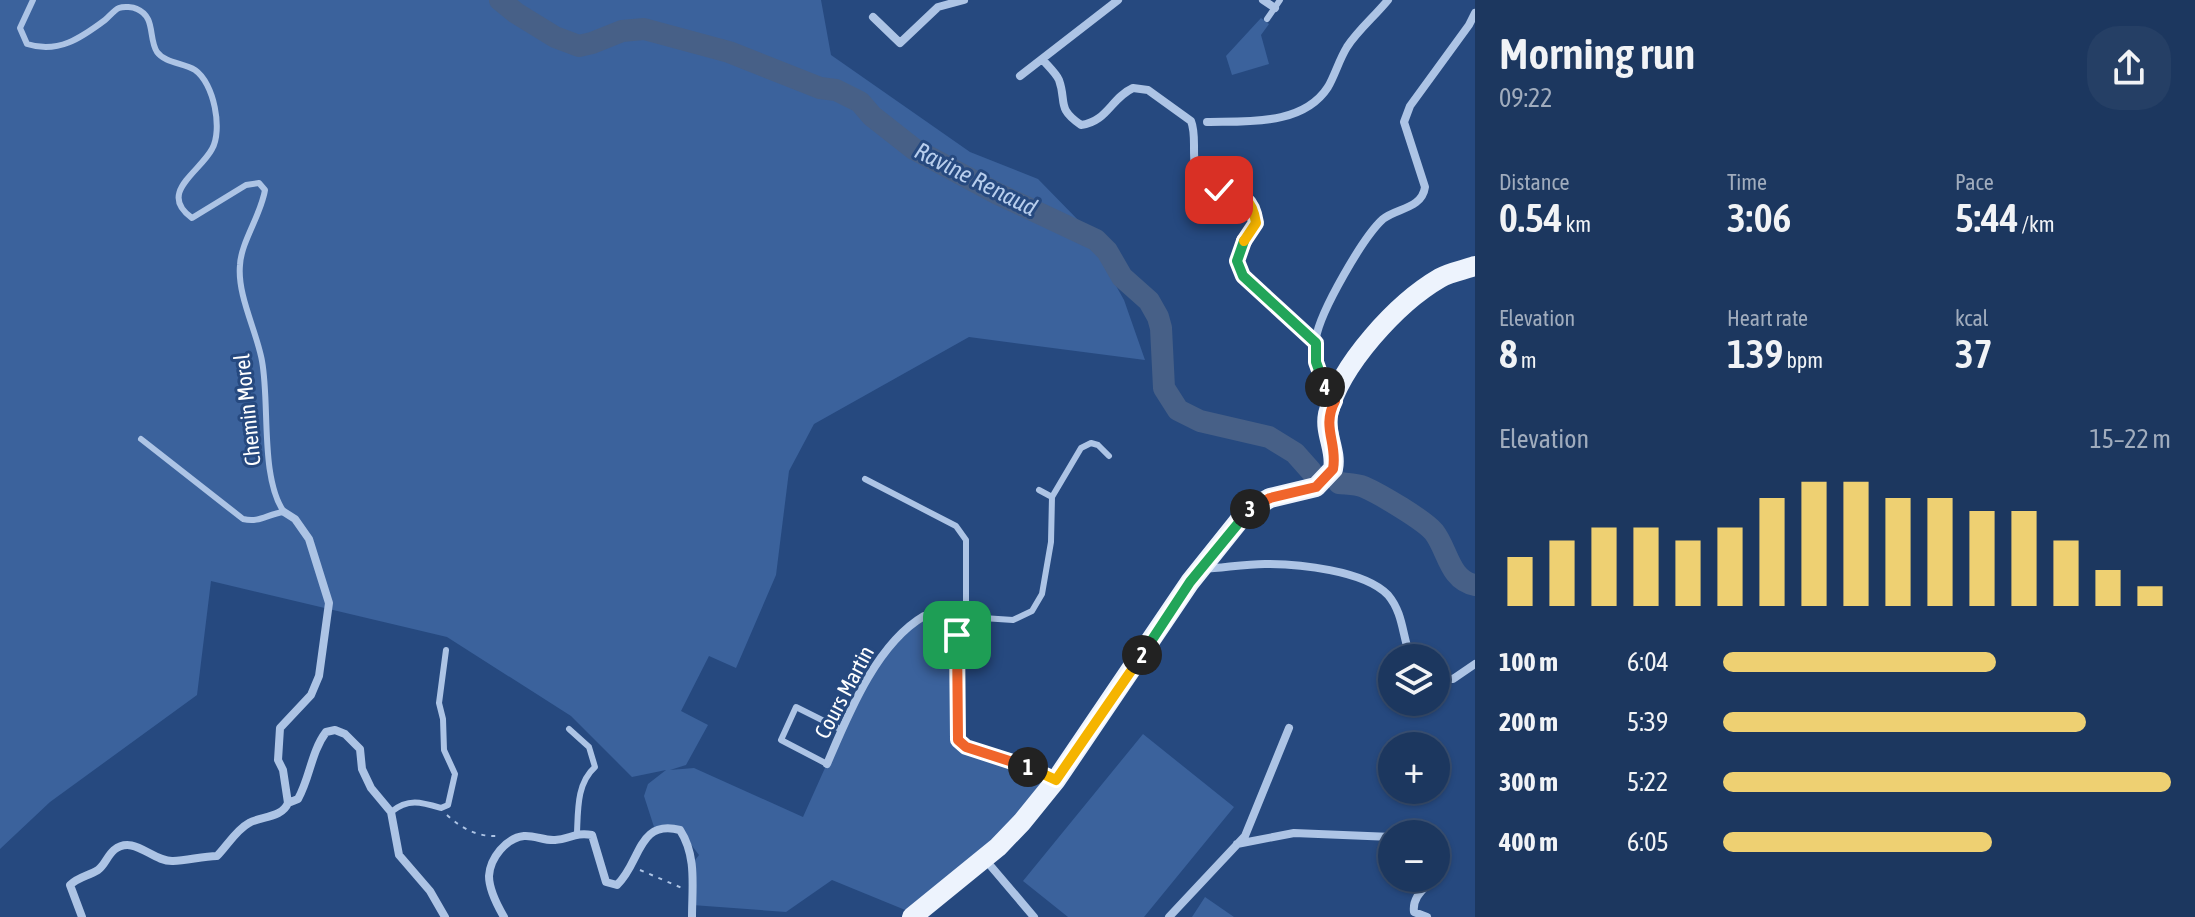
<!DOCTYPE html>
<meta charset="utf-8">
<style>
:root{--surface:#1c375f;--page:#253f65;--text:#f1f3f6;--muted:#a0acbd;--line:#3a5174;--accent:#eed072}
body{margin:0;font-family:"Asap Condensed",sans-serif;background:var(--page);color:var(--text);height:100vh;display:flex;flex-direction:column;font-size:30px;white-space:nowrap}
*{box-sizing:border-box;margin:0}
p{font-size:26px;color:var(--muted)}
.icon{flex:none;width:44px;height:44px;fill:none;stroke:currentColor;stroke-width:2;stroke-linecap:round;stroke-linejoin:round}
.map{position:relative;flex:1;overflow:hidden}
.drawer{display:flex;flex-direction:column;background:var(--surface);width:720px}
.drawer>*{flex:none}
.controls{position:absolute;left:1378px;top:644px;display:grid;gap:16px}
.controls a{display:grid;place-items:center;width:72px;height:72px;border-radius:50%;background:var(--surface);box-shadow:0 2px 6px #0004,0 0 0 2px var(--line);font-size:40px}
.pin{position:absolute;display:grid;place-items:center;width:68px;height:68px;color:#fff;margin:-34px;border-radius:16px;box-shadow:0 4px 12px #0006}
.km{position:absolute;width:40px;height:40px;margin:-20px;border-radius:50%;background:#222;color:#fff;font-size:22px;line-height:40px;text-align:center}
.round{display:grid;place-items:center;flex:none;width:84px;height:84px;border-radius:32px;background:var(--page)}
.summary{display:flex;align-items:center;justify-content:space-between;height:136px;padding:0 24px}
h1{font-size:44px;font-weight:600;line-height:60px}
.metrics{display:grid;grid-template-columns:repeat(3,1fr);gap:12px;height:136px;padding:8px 24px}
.metrics div{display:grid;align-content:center}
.metrics b{font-size:40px;font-weight:600}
.metrics small{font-size:22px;font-weight:400}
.metrics p{font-size:22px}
.chart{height:224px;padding:16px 24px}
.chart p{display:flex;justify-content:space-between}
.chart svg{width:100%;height:144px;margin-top:8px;stroke:var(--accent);stroke-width:6}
ul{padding:0 24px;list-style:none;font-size:26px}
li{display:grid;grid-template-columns:128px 96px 1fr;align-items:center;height:60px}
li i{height:20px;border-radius:10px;background:var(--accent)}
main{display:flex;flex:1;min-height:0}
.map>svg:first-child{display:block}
.green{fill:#3b629c}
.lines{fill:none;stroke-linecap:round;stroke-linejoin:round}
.river{stroke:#476087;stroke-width:22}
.path{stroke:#adc4e5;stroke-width:2;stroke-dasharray:4 6;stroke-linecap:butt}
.lane{stroke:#adc4e5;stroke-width:6}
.street{stroke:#adc4e5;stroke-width:8}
.primary{stroke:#edf3fd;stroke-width:20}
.split-1-casing{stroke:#fff;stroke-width:16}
.split-2-casing{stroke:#fff;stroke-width:16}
.split-3-casing{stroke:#fff;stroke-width:16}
.split-4-casing{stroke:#fff;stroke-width:16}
.split-5-casing{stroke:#fff;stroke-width:16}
.split-6-casing{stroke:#fff;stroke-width:16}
.split-1{stroke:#f0652b;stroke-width:10}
.split-2{stroke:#f5b400;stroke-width:10}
.split-3{stroke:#22a559;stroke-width:10}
.split-4{stroke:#f0652b;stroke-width:10}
.split-5{stroke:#22a559;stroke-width:10}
.split-6{stroke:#f5b400;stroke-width:10}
.labels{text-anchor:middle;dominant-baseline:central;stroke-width:6;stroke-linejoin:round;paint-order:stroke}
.street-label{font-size:22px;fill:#fff;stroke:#26497f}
.water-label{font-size:24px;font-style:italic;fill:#b8ceed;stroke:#26497f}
</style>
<main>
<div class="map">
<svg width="1475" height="917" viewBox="0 0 1475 917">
<rect width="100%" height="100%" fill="#26497f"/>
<path class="green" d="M0 0H821L831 55 970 152 1038 179 1081 223 1124 300 1145 360 969 337 814 424 789 471 776 575 736 668 709 656 681 711 708 725 686 765 670 770 694 768 803 817 842 730 881 658 924 616 957 635 958 741 1056 780 915 914 832 880 786 912 692 905V864L699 855 680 830H655L644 796 648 784 666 770 632 777 571 716 447 637 211 581 197 695 50 802 0 849Z
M1261 18 1269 24 1261 35 1269 64 1232 75 1226 56Z
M1143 734 1234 807 1144 917H1068L1023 881Z
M1205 897 1234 917H1192Z"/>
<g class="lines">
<path class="river" d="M500 0 516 13 555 37 579 46 592 43 622 31 644 29 729 52 820 88 836 90 860 102 872 116 914 149 998 194 1096 240 1107 251 1122 277 1149 301 1158 317 1161 328 1164 388 1178 410 1200 421 1269 437 1295 453 1311 471
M1339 483C1347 484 1357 484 1364 487 1380 494 1424 520 1434 532 1448 550 1449 580 1475 585"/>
<path class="path" d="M447 815C462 829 478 837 498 836
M640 870 682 888"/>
<path class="lane" d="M33 0 20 28 27 44C58 54 81 38 105 20 109 17 114 10 119 8 124 6 133 7 137 9 156 17 148 38 157 52 165 63 183 63 195 70 214 83 223 130 212 149 200 172 157 193 192 218L246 185 259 183 265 190C261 215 241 242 240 265 237 295 257 332 262 361 270 404 260 478 284 512 267 514 260 523 243 519L141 439
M1267 19 1280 0
M865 479 956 526 966 540V622L957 635
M1039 490 1052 497
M966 622 983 618 1013 620 1032 611 1042 594 1051 542 1052 497 1081 448 1091 443 1098 445 1109 456
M569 729 589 747 595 767C577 783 578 809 577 833
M827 764 781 740 796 707 842 730
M391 812C408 798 421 802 441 808L448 805 455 774 444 750 443 719 439 703 446 650"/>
<path class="street" d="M1263 0 1275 8
M873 17 900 43 938 7 964 0
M1042 59C1047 65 1056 73 1059 80 1067 102 1056 108 1081 125 1107 122 1111 98 1133 88L1148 90 1191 121C1198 138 1189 162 1200 178 1219 204 1249 180 1256 223 1243 243 1233 252 1243 276L1316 343
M1020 76 1118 0
M1207 122C1247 121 1303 126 1328 87 1335 75 1339 60 1347 47 1358 30 1375 16 1388 0
M1331 397C1319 382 1313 358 1316 338 1320 312 1363 237 1383 219 1396 208 1422 209 1425 187L1404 122 1410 106 1469 25 1475 13
M284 512 295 519 309 539 329 603 319 676 311 695 280 728 278 760 283 770 288 803 298 799C310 778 311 752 326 732L335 730 345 734 360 749 362 769 371 788 391 812 399 855 430 891 445 917
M1203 569C1224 568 1244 564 1265 564 1298 564 1364 570 1388 595 1404 614 1402 637 1411 658
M1436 678 1453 679 1475 664
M827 764C848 715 876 644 924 616L937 621 957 635 958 740 966 747 1020 763 1056 780
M1237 844 1294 833 1392 837
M1436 850 1440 863 1436 874
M982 861 989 864 1034 917
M82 917 70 885C78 877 88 876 98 870 105 865 107 856 114 850 134 834 152 862 173 861 187 861 202 856 217 856 227 846 236 830 249 823 261 816 282 818 288 803
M504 917C497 905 489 890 489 876 490 858 506 838 524 836 534 835 545 841 555 840 570 839 575 832 592 835L606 882 617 885C641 863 637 819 680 830 697 856 692 887 692 917
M1169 917 1245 836 1289 728
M1427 917 1414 912C1412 897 1424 889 1433 878"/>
<path class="primary" d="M912 917 998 847 1022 822 1056 780 1190 582 1246 512 1270 498 1316 487 1333 469C1337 451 1324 433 1328 414 1340 365 1397 303 1440 278 1450 272 1464 270 1475 266"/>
</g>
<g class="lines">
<g class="split-1-casing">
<path id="split-1" d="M957 635 958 740 966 747 1028 767"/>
</g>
<g class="split-2-casing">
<path id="split-2" d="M1028 767 1056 780 1142 655"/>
</g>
<g class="split-3-casing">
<path id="split-3" d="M1142 655 1190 582 1250 509"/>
</g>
<g class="split-4-casing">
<path id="split-4" d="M1250 509 1270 498 1316 487 1333 469C1338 443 1321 428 1335 401L1325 387"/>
</g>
<g class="split-5-casing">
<path id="split-5" d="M1244 241 1237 261 1243 276 1316 343V362L1325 387"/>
</g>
<g class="split-6-casing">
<path id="split-6" d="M1219 190C1243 196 1252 197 1256 223L1244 241"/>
</g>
<use href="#split-1" class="split-1"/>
<use href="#split-2" class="split-2"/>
<use href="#split-3" class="split-3"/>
<use href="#split-4" class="split-4"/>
<use href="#split-5" class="split-5"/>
<use href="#split-6" class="split-6"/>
</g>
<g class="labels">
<g class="street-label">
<text transform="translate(247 410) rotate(-96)">Chemin Morel</text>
<text transform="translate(844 692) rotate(-62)">Cours Martin</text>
</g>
<g class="water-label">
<text transform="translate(976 179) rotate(27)">Ravine Renaud</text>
</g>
</g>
</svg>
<div class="controls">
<a><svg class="icon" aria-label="layers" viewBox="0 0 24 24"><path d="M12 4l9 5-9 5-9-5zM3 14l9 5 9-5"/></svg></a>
<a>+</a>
<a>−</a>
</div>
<div class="pin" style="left:957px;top:635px;background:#1e9e55"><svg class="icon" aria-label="arrive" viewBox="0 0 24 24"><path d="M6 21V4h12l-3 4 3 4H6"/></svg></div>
<div class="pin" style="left:1219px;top:190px;background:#d93025"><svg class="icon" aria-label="check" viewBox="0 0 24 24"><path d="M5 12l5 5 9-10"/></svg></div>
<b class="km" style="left:1028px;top:767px">1</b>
<b class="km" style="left:1142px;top:655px">2</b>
<b class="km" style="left:1250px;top:509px">3</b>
<b class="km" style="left:1325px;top:387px">4</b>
</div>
<section class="drawer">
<div class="summary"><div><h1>Morning run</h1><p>09:22</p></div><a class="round"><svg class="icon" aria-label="share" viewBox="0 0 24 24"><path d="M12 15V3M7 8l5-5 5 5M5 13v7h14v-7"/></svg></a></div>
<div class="metrics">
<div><p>Distance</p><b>0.54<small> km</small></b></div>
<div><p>Time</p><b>3:06</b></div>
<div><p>Pace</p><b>5:44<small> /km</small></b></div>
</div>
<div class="metrics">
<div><p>Elevation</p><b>8<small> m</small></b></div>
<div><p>Heart rate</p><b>139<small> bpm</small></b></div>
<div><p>kcal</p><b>37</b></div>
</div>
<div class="chart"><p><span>Elevation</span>15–22 m</p>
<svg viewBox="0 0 160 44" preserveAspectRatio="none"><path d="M5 44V29M15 44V24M25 44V20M35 44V20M45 44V24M55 44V20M65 44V11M75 44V6M85 44V6M95 44V11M105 44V11M115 44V15M125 44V15M135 44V24M145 44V33M155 44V38"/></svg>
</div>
<ul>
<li><b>100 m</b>6:04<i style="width:61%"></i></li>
<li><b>200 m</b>5:39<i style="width:81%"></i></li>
<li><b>300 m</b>5:22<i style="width:100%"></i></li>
<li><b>400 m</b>6:05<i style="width:60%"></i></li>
</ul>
</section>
</main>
